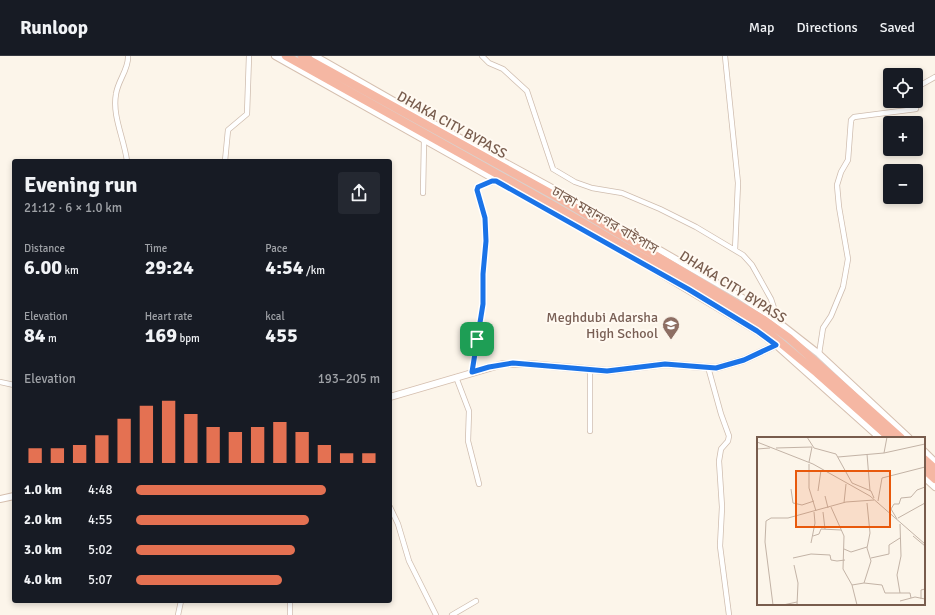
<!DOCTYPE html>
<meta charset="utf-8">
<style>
:root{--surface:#171b24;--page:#242831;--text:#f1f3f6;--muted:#9ea1a6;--line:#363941;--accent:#e47152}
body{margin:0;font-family:Signika,"Noto Sans Bengali",sans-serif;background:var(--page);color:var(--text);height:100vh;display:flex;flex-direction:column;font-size:15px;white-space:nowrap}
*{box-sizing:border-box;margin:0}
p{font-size:13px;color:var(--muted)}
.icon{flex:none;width:22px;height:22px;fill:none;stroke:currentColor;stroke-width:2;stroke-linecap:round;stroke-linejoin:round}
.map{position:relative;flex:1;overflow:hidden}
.panel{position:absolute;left:12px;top:103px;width:380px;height:444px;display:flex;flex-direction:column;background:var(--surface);border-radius:4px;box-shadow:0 2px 6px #0003}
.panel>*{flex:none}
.tools{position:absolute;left:883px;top:12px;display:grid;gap:8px}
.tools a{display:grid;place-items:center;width:40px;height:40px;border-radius:4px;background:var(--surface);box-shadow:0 2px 6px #0003;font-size:20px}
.pin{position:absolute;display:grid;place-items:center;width:34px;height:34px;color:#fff;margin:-17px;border-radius:8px;box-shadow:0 2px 6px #0006}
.round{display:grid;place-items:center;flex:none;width:42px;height:42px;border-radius:4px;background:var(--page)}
.head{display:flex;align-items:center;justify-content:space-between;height:68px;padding:0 12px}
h1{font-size:22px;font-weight:700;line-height:30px}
.metrics{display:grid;grid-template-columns:repeat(3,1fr);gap:6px;height:68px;padding:4px 12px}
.metrics div{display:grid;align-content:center}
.metrics b{font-size:20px;font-weight:700}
.metrics small{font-size:11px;font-weight:400}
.metrics p{font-size:11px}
.chart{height:112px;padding:8px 12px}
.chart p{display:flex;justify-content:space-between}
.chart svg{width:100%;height:72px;margin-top:4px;stroke:var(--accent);stroke-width:6}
ul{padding:0 12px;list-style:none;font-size:13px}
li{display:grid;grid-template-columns:64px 48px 1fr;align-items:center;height:30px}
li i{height:10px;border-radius:5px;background:var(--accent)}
header{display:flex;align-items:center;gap:24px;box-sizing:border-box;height:56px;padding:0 20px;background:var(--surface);border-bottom:1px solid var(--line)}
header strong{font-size:19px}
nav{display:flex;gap:22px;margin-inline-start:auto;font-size:14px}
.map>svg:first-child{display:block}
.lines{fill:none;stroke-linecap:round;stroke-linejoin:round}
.street-casing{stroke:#cfbdaf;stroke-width:6}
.secondary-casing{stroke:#d5bfaf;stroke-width:8}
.highway-casing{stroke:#d9d1cd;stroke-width:10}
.street{stroke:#fff;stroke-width:4.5}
.secondary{stroke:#fff;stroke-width:6}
.highway{stroke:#f5b7a3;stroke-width:8}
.route-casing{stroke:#fff;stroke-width:8}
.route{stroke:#1a73e8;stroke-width:5}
.labels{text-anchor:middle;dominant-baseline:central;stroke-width:4;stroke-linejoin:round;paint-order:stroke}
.street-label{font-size:14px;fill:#785c4d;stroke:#fff9f1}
.education-label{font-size:14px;fill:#785e54;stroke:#fff9f1;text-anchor:end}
.inset-road{fill:none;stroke:#c3b3a6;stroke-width:1}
.view{fill:#e8590c;fill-opacity:0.15;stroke:#e8590c;stroke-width:2}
.inset-edge{fill:none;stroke:#785c4d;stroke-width:2}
</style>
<header>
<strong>Runloop</strong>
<nav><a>Map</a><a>Directions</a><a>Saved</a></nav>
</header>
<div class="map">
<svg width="935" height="559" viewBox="0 0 935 559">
<rect width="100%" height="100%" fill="#fcf5ea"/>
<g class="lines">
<g class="street-casing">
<path id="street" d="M482 0 489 7 503 13 527 35 553 113 575 126 592 132 622 137 660 153 696 171 743 199 752 209 771 243 774 252 773 262
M725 0 738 127 735 194
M127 105C124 82 112 60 116 38 118 24 129 13 128 0
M225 105 228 74 247 58 249 0
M423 137 424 85
M819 298 823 272 831 260 843 231 848 203 839 151 837 129 841 116 848 104 851 64 854 61 916 53 919 30 935 21
M708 311 721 358 729 380 728 385 721 393 719 405 722 451 720 490 729 559
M590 314V375
M473 316 483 248V218L486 185 485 161 477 134 478 131 496 125
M456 321 469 355 468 385 479 428
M0 326 14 329
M390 451 398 468 409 505 436 559
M178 559 181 545
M290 559V545
M452 559 476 545"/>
</g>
<g class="secondary-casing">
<path id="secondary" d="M275 0 633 201 757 275 776 289 880 382
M315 0 429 65 563 138 741 241 773 262 819 298 909 382
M390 341 503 308H528L607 315 665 308 716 312 744 304 776 289
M924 395 935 406
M924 421 935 431
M0 443 14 440"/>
</g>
<g class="highway-casing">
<path id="highway" d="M286 0 556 151 759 269 817 317 890 382
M302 0 559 142 764 264 789 282 901 382
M924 403 935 413
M924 413 935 423"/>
</g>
<use href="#street" class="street"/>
<use href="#secondary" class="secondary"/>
<use href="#highway" class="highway"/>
</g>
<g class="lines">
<g class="route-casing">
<path id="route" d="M492 125H496L688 233 757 275 776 289 744 304 716 312 665 308 607 315 513 307 489 311 472 316 483 248V218L486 185 485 162 477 134 478 131Z"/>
</g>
<use href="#route" class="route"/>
</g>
<defs>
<g id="school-pin" transform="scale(0.9)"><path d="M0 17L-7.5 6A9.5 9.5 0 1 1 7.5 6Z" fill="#8d6e63" stroke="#fff9f1"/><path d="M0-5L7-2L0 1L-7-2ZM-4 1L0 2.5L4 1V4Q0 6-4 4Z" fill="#fff"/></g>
</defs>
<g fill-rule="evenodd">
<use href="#school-pin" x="671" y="269"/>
</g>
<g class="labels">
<g class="street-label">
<text transform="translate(452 69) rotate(29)">DHAKA CITY BYPASS</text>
<text transform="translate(605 164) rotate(30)">ঢাকা মহানগর বাইপাস</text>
<text transform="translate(733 231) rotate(32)">DHAKA CITY BYPASS</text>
</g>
<g class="education-label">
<text x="658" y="261">Meghdubi Adarsha<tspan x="658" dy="16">High School</tspan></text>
</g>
</g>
<g transform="translate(757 381)">
<rect width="168" height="168" fill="#fcf5ea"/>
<path class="inset-road" d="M50 0 57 11 79 17 95 46 114 54 117 61M130 0 127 16 168 7M0 5 56 27 113 59 168 107M19 11 55 10M0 12 13 11M110 17 113 54M81 20 127 16M52 25 55 10M52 27V51L59 74M34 52 36 66 45 68 57 64M61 54 64 33M68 59 71 71M121 64 125 41 168 30M87 66 89 47M74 70 87 99 86 132 95 148M66 75 68 92M141 81 168 66M140 82 134 72 137 67H142L144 61 154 60 160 53 168 50M56 99 62 97 64 92 84 93M156 99 168 109M54 106 58 86 57 75M87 112 94 115 110 110M36 121 54 117 73 118 74 123 80 124 88 123M114 121 132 117V108L143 101M37 128 41 146 40 168M107 146 125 148 128 156H153L154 161M143 156 140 138 144 119 143 87M164 162V153L168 152M143 164 158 160 168 162M16 168 8 105 9 84 14 81H31L89 65 117 63M26 168 40 165M100 168 95 148 107 146 114 124 110 111 113 96 110 66"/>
<path class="view" d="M39 34H133V90H39Z"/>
<rect width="168" height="168" class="inset-edge"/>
</g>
</svg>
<div class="tools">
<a><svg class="icon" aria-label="locate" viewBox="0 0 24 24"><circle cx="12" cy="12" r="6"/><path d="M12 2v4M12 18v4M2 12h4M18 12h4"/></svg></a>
<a>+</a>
<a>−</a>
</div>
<div class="pin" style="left:477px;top:283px;background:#1e9e55"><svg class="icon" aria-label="arrive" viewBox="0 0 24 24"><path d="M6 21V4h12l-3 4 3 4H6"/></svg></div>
<section class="panel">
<div class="head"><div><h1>Evening run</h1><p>21:12 · 6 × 1.0 km</p></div><a class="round"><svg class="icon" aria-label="share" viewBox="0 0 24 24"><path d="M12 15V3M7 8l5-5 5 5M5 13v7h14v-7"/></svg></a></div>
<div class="metrics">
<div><p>Distance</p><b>6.00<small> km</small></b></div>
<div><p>Time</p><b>29:24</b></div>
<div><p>Pace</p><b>4:54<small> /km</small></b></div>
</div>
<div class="metrics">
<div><p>Elevation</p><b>84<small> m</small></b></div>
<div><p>Heart rate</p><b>169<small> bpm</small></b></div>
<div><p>kcal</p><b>455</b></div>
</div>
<div class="chart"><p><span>Elevation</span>193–205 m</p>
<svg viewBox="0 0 160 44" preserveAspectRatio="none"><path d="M5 44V35M15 44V35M25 44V33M35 44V27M45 44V17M55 44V9M65 44V6M75 44V14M85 44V22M95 44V25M105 44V22M115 44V19M125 44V25M135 44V33M145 44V38M155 44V38"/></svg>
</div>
<ul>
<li><b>1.0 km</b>4:48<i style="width:78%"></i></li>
<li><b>2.0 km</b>4:55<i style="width:71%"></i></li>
<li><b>3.0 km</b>5:02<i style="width:65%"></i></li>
<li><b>4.0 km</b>5:07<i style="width:60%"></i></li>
</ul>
</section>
</div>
